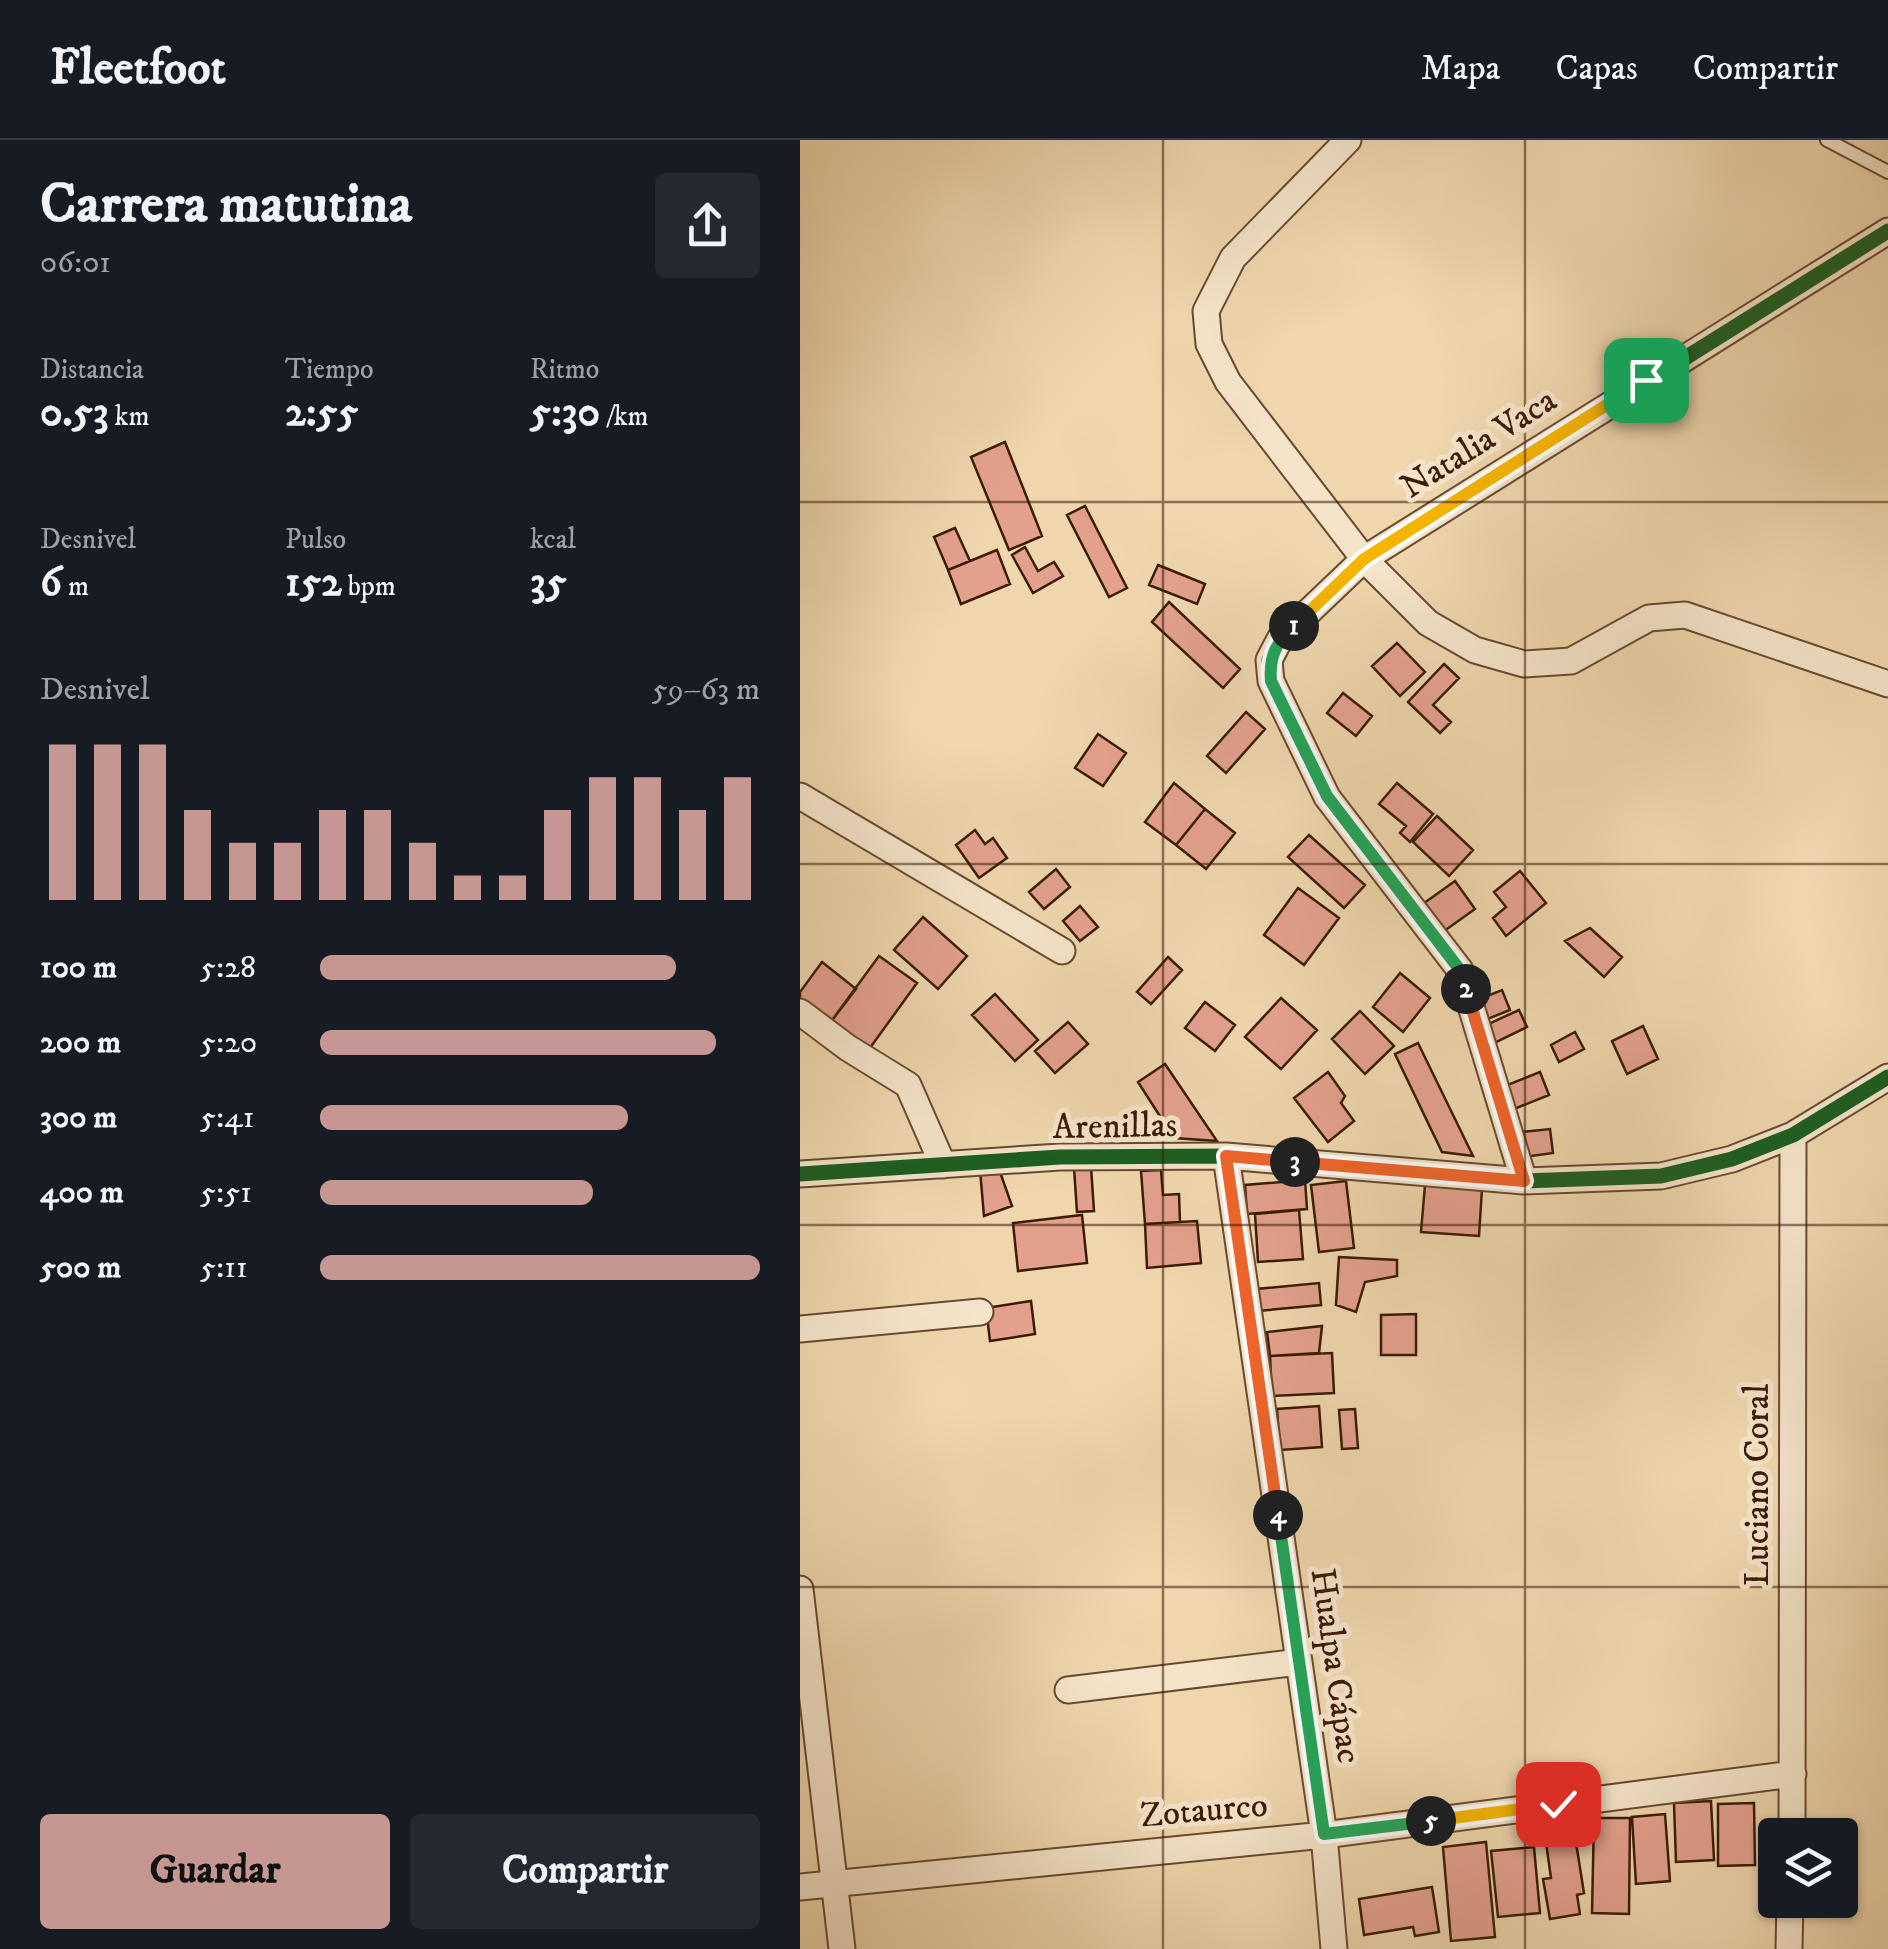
<!DOCTYPE html>
<html lang="es">
<meta charset="utf-8">
<style>
:root{--surface:#171b24;--page:#242831;--text:#f1f3f6;--muted:#9ea1a6;--line:#363941;--accent:#c59692}
body{margin:0;font-family:"IM FELL DW Pica",serif;background:var(--page);color:var(--text);height:100vh;display:flex;flex-direction:column;font-size:38px;white-space:nowrap}
*{box-sizing:border-box;margin:0}
p{font-size:32px;color:var(--muted)}
.icon{flex:none;width:55px;height:55px;fill:none;stroke:currentColor;stroke-width:2;stroke-linecap:round;stroke-linejoin:round}
.map{position:relative;flex:1;overflow:hidden}
.drawer{display:flex;flex-direction:column;background:var(--surface);width:800px}
.drawer>*{flex:none}
.buttons{position:absolute;left:958px;top:1678px;display:grid;gap:20px}
.buttons a{display:grid;place-items:center;width:100px;height:100px;border-radius:10px;background:var(--surface);box-shadow:0 2px 8px #0004;font-size:50px}
.pin{position:absolute;display:grid;place-items:center;width:85px;height:85px;color:#fff;margin:-42px;border-radius:20px;box-shadow:0 5px 15px #0006}
.km{position:absolute;width:50px;height:50px;margin:-25px;border-radius:50%;background:#222;color:#fff;font-size:28px;line-height:50px;text-align:center}
.round{display:grid;place-items:center;flex:none;width:105px;height:105px;border-radius:10px;background:var(--page)}
.headline{display:flex;align-items:center;justify-content:space-between;height:170px;padding:0 40px}
h1{font-size:55px;font-weight:700;line-height:75px}
.metrics{display:grid;grid-template-columns:repeat(3,1fr);gap:15px;height:170px;padding:10px 40px}
.metrics div{display:grid;align-content:center}
.metrics b{font-size:42px;font-weight:700}
.metrics small{font-size:28px;font-weight:400}
.metrics p{font-size:28px}
.chart{height:280px;padding:20px 40px}
.chart p{display:flex;justify-content:space-between}
.chart svg{width:100%;height:180px;margin-top:10px;stroke:var(--accent);stroke-width:6}
.button{display:flex;gap:20px;margin-top:auto;padding:20px 40px}
.button a{flex:1;height:115px;border-radius:10px;background:var(--accent);color:#111;font-size:40px;font-weight:700;line-height:115px;text-align:center}
.button a+a{background:var(--page);color:var(--text)}
ul{padding:0 40px;list-style:none;font-size:32px}
li{display:grid;grid-template-columns:160px 120px 1fr;align-items:center;height:75px}
li i{height:25px;border-radius:12px;background:var(--accent)}
header{display:flex;align-items:center;gap:60px;box-sizing:border-box;height:140px;padding:0 50px;background:var(--surface);border-bottom:2px solid var(--line)}
header strong{font-size:48px}
nav{display:flex;gap:55px;margin-inline-start:auto;font-size:35px}
main{display:flex;flex:1;min-height:0}
.map>svg:first-child{display:block}
.building{fill:#e3a18d;stroke:#3b1b06;stroke-width:2.5}
.lines{fill:none;stroke-linecap:round;stroke-linejoin:round}
.lane-casing{stroke:#684a30;stroke-width:16}
.street-casing{stroke:#684a30;stroke-width:29}
.lane{stroke:#f5e4ca;stroke-width:12}
.street{stroke:#f5e4ca;stroke-width:25}
.cycleway-casing{stroke:#f5e4ca;stroke-width:21}
.cycleway{stroke:#1b5e20;stroke-width:15}
.split-1-casing{stroke:#fff;stroke-width:20}
.split-2-casing{stroke:#fff;stroke-width:20}
.split-3-casing{stroke:#fff;stroke-width:20}
.split-4-casing{stroke:#fff;stroke-width:20}
.split-5-casing{stroke:#fff;stroke-width:20}
.split-6-casing{stroke:#fff;stroke-width:20}
.split-1{stroke:#f5b400;stroke-width:12}
.split-2{stroke:#22a559;stroke-width:12}
.split-3{stroke:#f0652b;stroke-width:12}
.split-4{stroke:#f0652b;stroke-width:12}
.split-5{stroke:#22a559;stroke-width:12}
.split-6{stroke:#f5b400;stroke-width:12}
.grid{fill:none;stroke:#3b1b06;stroke-width:2.5;stroke-opacity:0.55}
.labels{text-anchor:middle;dominant-baseline:central;stroke-width:10;stroke-linejoin:round;paint-order:stroke}
.street-label{font-size:35px;fill:#3b1b06;stroke:#f5e4ca}
</style>
<header>
<strong>Fleetfoot</strong>
<nav><a>Mapa</a><a>Capas</a><a>Compartir</a></nav>
</header>
<main>
<section class="drawer">
<div class="headline"><div><h1>Carrera matutina</h1><p>06:01</p></div><a class="round"><svg class="icon" aria-label="share" viewBox="0 0 24 24"><path d="M12 15V3M7 8l5-5 5 5M5 13v7h14v-7"/></svg></a></div>
<div class="metrics">
<div><p>Distancia</p><b>0.53<small> km</small></b></div>
<div><p>Tiempo</p><b>2:55</b></div>
<div><p>Ritmo</p><b>5:30<small> /km</small></b></div>
</div>
<div class="metrics">
<div><p>Desnivel</p><b>6<small> m</small></b></div>
<div><p>Pulso</p><b>152<small> bpm</small></b></div>
<div><p>kcal</p><b>35</b></div>
</div>
<div class="chart"><p><span>Desnivel</span>59–63 m</p>
<svg viewBox="0 0 160 44" preserveAspectRatio="none"><path d="M5 44V6M15 44V6M25 44V6M35 44V22M45 44V30M55 44V30M65 44V22M75 44V22M85 44V30M95 44V38M105 44V38M115 44V22M125 44V14M135 44V14M145 44V22M155 44V14"/></svg>
</div>
<ul>
<li><b>100 m</b>5:28<i style="width:81%"></i></li>
<li><b>200 m</b>5:20<i style="width:90%"></i></li>
<li><b>300 m</b>5:41<i style="width:70%"></i></li>
<li><b>400 m</b>5:51<i style="width:62%"></i></li>
<li><b>500 m</b>5:11<i style="width:100%"></i></li>
</ul>
<div class="button"><a>Guardar</a><a>Compartir</a></div>
</section>
<div class="map">
<svg width="1088" height="1809" viewBox="0 0 1088 1809">
<rect width="100%" height="100%" fill="#efd6ad"/>
<filter id="stains"><feTurbulence type="fractalNoise" baseFrequency=".002" numOctaves="4"/><feColorMatrix values="0 0 0 0 .2 0 0 0 0 .09 0 0 0 0 .02 0 0 0 .5 -.17"/></filter>
<radialGradient id="worn" r=".72"><stop offset=".6" stop-color="#630" stop-opacity="0"/><stop offset="1" stop-color="#630" stop-opacity=".3"/></radialGradient>
<path class="building" d="M205 302 242 396 209 410 171 317Z
M285 366 327 448 309 457 267 375Z
M155 388 170 421 148 430 134 397Z
M225 407 238 431 254 422 263 436 233 453 212 415Z
M197 410 210 444 161 464 148 430Z
M358 425 405 444 397 464 349 445Z
M369 462 440 529 423 548 352 482Z
M597 503 625 532 600 556 572 526Z
M644 524 659 538 633 565 651 582 640 593 608 562Z
M543 553 572 576 556 596 527 573Z
M446 572 465 589 426 633 407 616Z
M298 594 326 613 303 646 275 628Z
M374 643 405 669 376 705 345 682Z
M597 643 633 674 610 702 600 693 606 686 579 664Z
M405 669 435 693 406 729 376 705Z
M637 676 673 710 649 736 613 702Z
M175 690 185 704 193 698 207 718 179 738 156 705Z
M509 695 565 745 544 768 488 717Z
M256 729 270 747 244 769 229 752Z
M720 731 746 763 706 796 693 778 706 767 694 752Z
M655 741 675 769 640 794 620 766Z
M498 748 539 778 504 825 464 795Z
M280 766 298 787 280 801 263 781Z
M123 777 167 816 138 849 94 810Z
M790 788 822 817 804 837 765 801Z
M79 816 117 843 67 912 30 883Z
M368 817 382 830 351 864 337 852Z
M22 822 56 849 30 883 0 860V852Z
M600 833 630 858 603 892 573 867Z
M702 850 710 870 680 882 672 862Z
M195 854 238 900 215 921 172 875Z
M481 858 517 890 481 929 445 897Z
M405 862 435 885 415 911 385 888Z
M719 870 727 887 692 904 684 886Z
M560 871 594 906 565 934 532 899Z
M268 882 288 904 255 933 235 911Z
M843 886 858 919 827 934 812 901Z
M775 892 784 909 759 922 751 905Z
M618 903 673 1016 642 1012 595 914Z
M365 924 417 1001 374 998 338 942Z
M528 932 545 956 541 963 554 981 528 1002 494 958Z
M740 932 749 955 709 971 700 948Z
M750 989 753 1013 724 1017 721 992Z
M291 1027 294 1071 277 1072 274 1028Z
M199 1029 212 1066 184 1076 180 1030Z
M361 1030 363 1055 379 1054 380 1082 345 1084 341 1031Z
M505 1040 507 1069 447 1074 445 1045Z
M546 1041 554 1108 519 1112 511 1045Z
M625 1045 682 1049 679 1096 621 1092Z
M499 1070 503 1119 458 1122 455 1074Z
M282 1075 287 1123 218 1131 213 1083Z
M397 1081 401 1123 347 1128 345 1084Z
M539 1117 597 1120V1136L565 1142 556 1172 536 1165Z
M519 1143 521 1165 458 1171 456 1149Z
M231 1161 235 1194 190 1201 186 1168Z
M616 1174V1215H581V1175Z
M522 1186 519 1213 470 1216 467 1192Z
M532 1213 534 1253 472 1256 470 1216Z
M519 1266 522 1307 480 1310 477 1269Z
M555 1269 558 1308 542 1309 539 1270Z
M911 1661 914 1720 876 1722 874 1663Z
M954 1663 955 1725 918 1726V1664Z
M865 1674 870 1741 836 1744 832 1677Z
M794 1678H830L829 1774 792 1773Z
M774 1690 784 1753 777 1755 780 1774 750 1779 743 1739 751 1738 745 1695Z
M686 1702 695 1797 651 1801 643 1707Z
M734 1707 740 1773 698 1777 691 1711Z
M632 1747 639 1792 615 1796 613 1787 564 1795 559 1759Z"/>
<g class="lines">
<g class="lane-casing">
<path id="lane" d="M1027 0 1088 32"/>
</g>
<g class="street-casing">
<path id="street" d="M548 0 433 118 406 171 409 204 428 242 564 419 628 483 675 510 724 524 771 521 849 478 885 475 1088 544
M0 656 262 811
M0 872 48 908 108 945 143 1025
M426 1016 524 1695 534 1809
M0 1034 260 1017 426 1016 724 1041 861 1036 932 1019 993 995 1088 937
M724 1041 660 830 527 657 471 541 469 520 480 499 564 419 1088 91
M0 1189 180 1172
M0 1449 42 1809
M268 1550 499 1522
M992 1695 993 995
M0 1747 524 1695 993 1634
M989 1809 990 1760"/>
</g>
<use href="#lane" class="lane"/>
<use href="#street" class="street"/>
<g class="cycleway-casing">
<path id="cycleway" d="M0 1034 260 1017 426 1016 724 1041 861 1036 932 1019 993 995 1088 937
M724 1041 660 830 527 657 471 541 469 520 480 499 564 419 1088 91"/>
</g>
<use href="#cycleway" class="cycleway"/>
</g>
<g class="lines">
<g class="split-1-casing">
<path id="split-1" d="M494 486 564 419 846 240"/>
</g>
<g class="split-2-casing">
<path id="split-2" d="M494 486C476 503 469 516 471 541L527 656 660 830 666 849"/>
</g>
<g class="split-3-casing">
<path id="split-3" d="M495 1022 724 1041 666 849"/>
</g>
<g class="split-4-casing">
<path id="split-4" d="M478 1375 426 1016 495 1022"/>
</g>
<g class="split-5-casing">
<path id="split-5" d="M478 1375 524 1694 631 1681"/>
</g>
<g class="split-6-casing">
<path id="split-6" d="M631 1681 758 1664"/>
</g>
<use href="#split-1" class="split-1"/>
<use href="#split-2" class="split-2"/>
<use href="#split-3" class="split-3"/>
<use href="#split-4" class="split-4"/>
<use href="#split-5" class="split-5"/>
<use href="#split-6" class="split-6"/>
</g>
<path class="grid" d="M363 0V1809M725 0V1809M0 362H1088M0 724H1088M0 1085H1088M0 1447H1088"/>
<g class="labels">
<g class="street-label">
<text transform="translate(679 304) rotate(-32)">Natalia Vaca</text>
<text transform="translate(315 987) rotate(-1)">Arenillas</text>
<text transform="translate(958 1345) rotate(-90)">Luciano Coral</text>
<text transform="translate(535 1526) rotate(82)">Hualpa Cápac</text>
<text transform="translate(404 1671) rotate(-5)">Zotaurco</text>
</g>
</g>
<rect width="100%" height="100%" filter="url(#stains)"/>
<rect width="100%" height="100%" fill="url(#worn)"/>
</svg>
<div class="buttons">
<a><svg class="icon" aria-label="layers" viewBox="0 0 24 24"><path d="M12 4l9 5-9 5-9-5zM3 14l9 5 9-5"/></svg></a>
</div>
<div class="pin" style="left:846px;top:240px;background:#1e9e55"><svg class="icon" aria-label="arrive" viewBox="0 0 24 24"><path d="M6 21V4h12l-3 4 3 4H6"/></svg></div>
<div class="pin" style="left:758px;top:1664px;background:#d93025"><svg class="icon" aria-label="check" viewBox="0 0 24 24"><path d="M5 12l5 5 9-10"/></svg></div>
<b class="km" style="left:494px;top:486px">1</b>
<b class="km" style="left:666px;top:849px">2</b>
<b class="km" style="left:495px;top:1022px">3</b>
<b class="km" style="left:478px;top:1375px">4</b>
<b class="km" style="left:631px;top:1681px">5</b>
</div>
</main>
